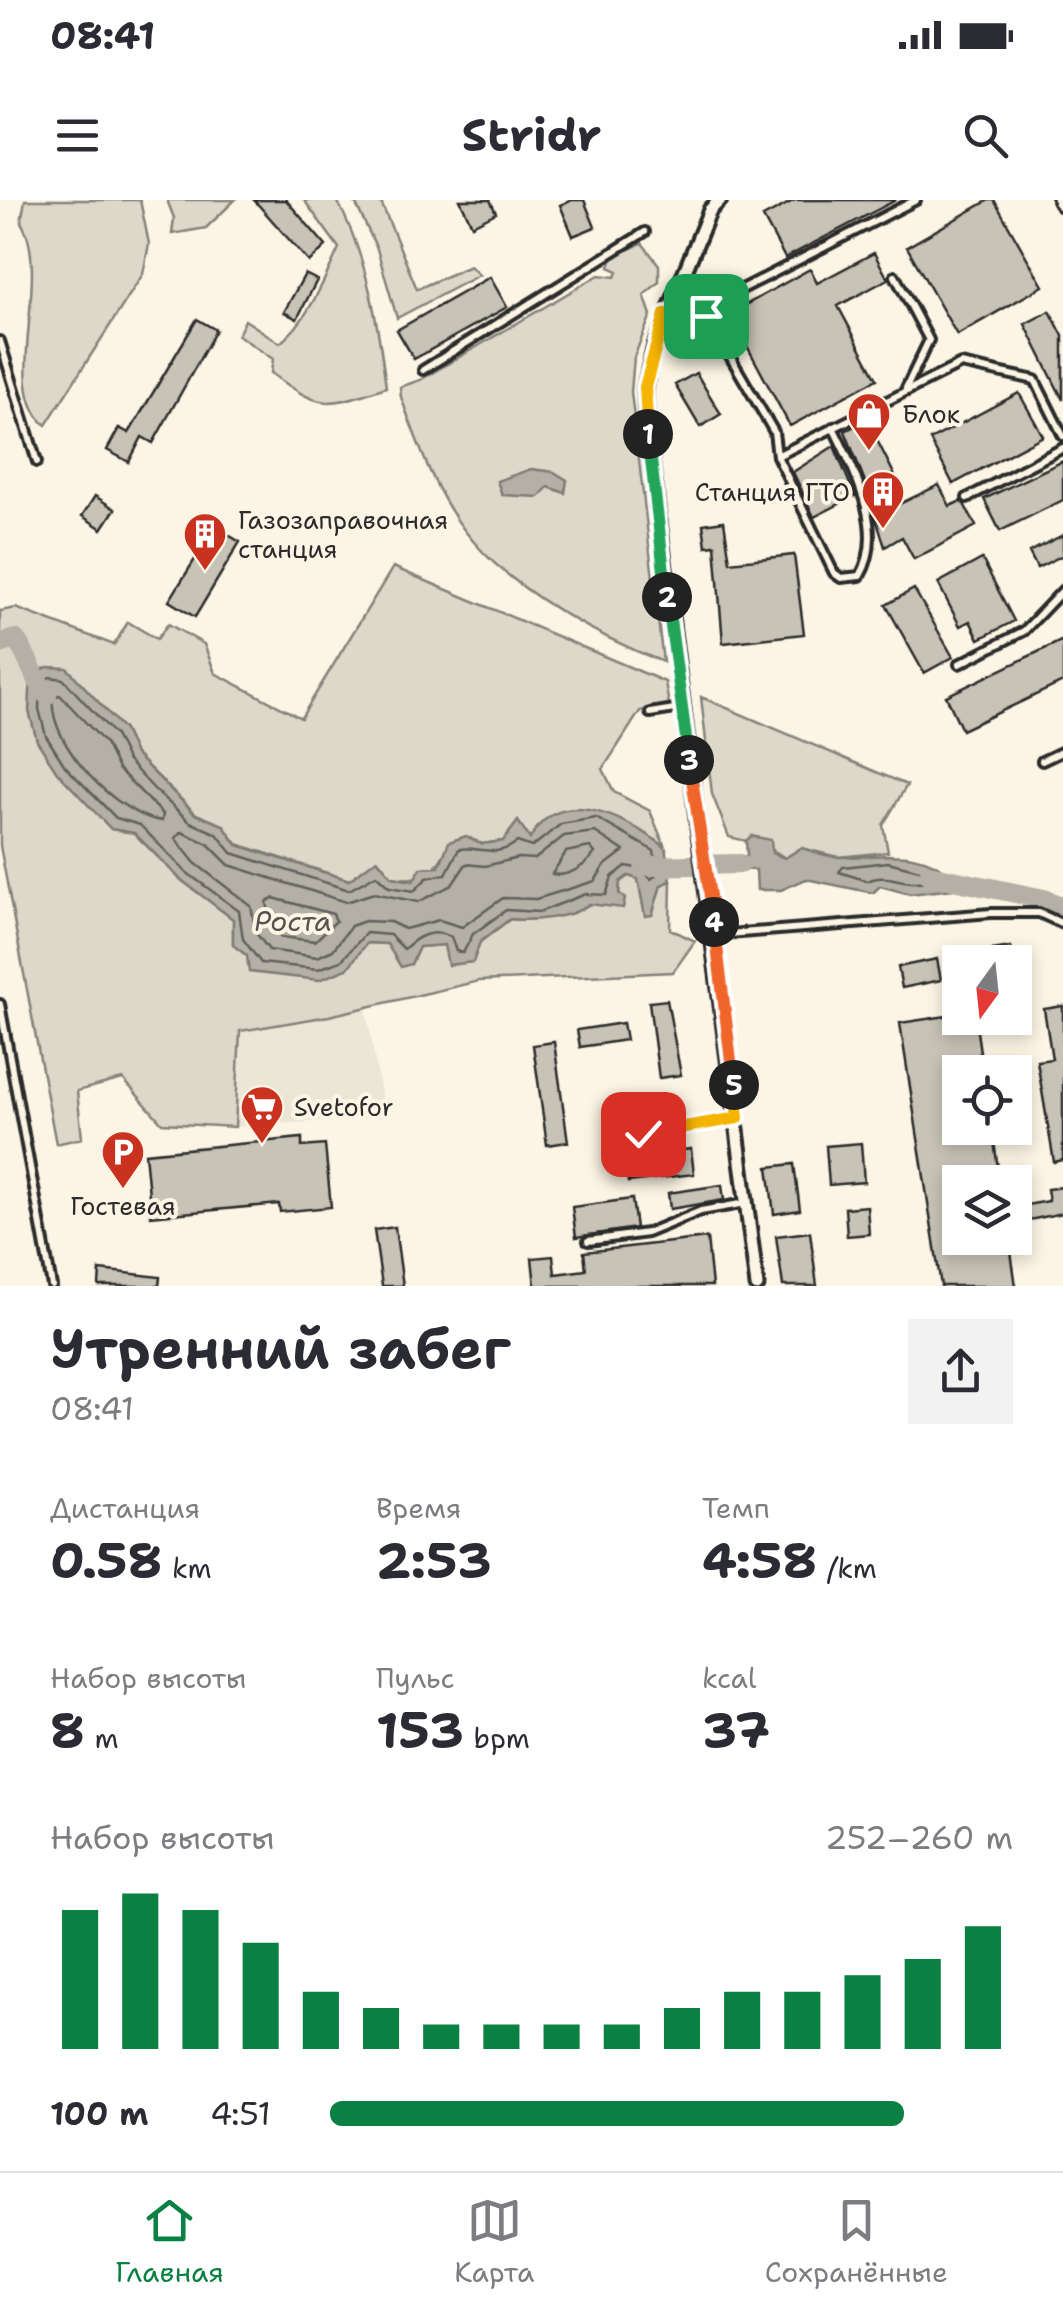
<!DOCTYPE html>
<html lang="ru">
<meta charset="utf-8">
<style>
:root{--surface:#fff;--page:#f2f2f3;--text:#2b2b33;--muted:#7c7c81;--line:#e1e1e2;--accent:#0b8043}
body{margin:0;font-family:"Shantell Sans",sans-serif;background:var(--page);color:var(--text);height:100vh;display:flex;flex-direction:column;font-size:38px;white-space:nowrap}
*{box-sizing:border-box;margin:0}
p{font-size:32px;color:var(--muted)}
.icon{flex:none;width:55px;height:55px;fill:none;stroke:currentColor;stroke-width:2;stroke-linecap:round;stroke-linejoin:round}
.map{position:relative;height:1086px;overflow:hidden}
.sheet{display:flex;flex-direction:column;background:var(--surface);flex:1}
.sheet>*{flex:none}
.needle{width:65px;rotate:195deg}
.tools{position:absolute;left:942px;top:745px;display:grid;gap:20px}
.tools a{display:grid;place-items:center;width:90px;height:90px;border-radius:0px;background:var(--surface);box-shadow:0 5px 15px #0003;font-size:50px}
.pin{position:absolute;display:grid;place-items:center;width:85px;height:85px;color:#fff;margin:-42px;border-radius:20px;box-shadow:0 5px 15px #0006}
.km{position:absolute;width:50px;height:50px;margin:-25px;border-radius:50%;background:#222;color:#fff;font-size:28px;line-height:50px;text-align:center}
.round{display:grid;place-items:center;flex:none;width:105px;height:105px;border-radius:0px;background:var(--page)}
.overview{display:flex;align-items:center;justify-content:space-between;height:170px;padding:0 50px}
h1{font-size:55px;font-weight:700;line-height:75px}
.figures{display:grid;grid-template-columns:repeat(3,1fr);gap:15px;height:170px;padding:10px 50px}
.figures div{display:grid;align-content:center}
.figures b{font-size:50px;font-weight:700}
.figures small{font-size:28px;font-weight:400}
.figures p{font-size:28px}
.chart{height:280px;padding:20px 50px}
.chart p{display:flex;justify-content:space-between}
.chart svg{width:100%;height:180px;margin-top:10px;stroke:var(--accent);stroke-width:6}
ul{padding:0 50px;list-style:none;font-size:32px}
li{display:grid;grid-template-columns:160px 120px 1fr;align-items:center;height:75px}
li i{height:25px;border-radius:12px;background:var(--accent)}
.status{display:flex;justify-content:space-between;align-items:center;height:70px;padding:0 50px;background:var(--surface);direction:ltr}
.status svg{height:28px;fill:currentColor}
header{display:flex;justify-content:space-between;align-items:center;height:130px;padding:0 50px;background:var(--surface);font-size:45px;font-weight:700}
.tabs{display:flex;justify-content:space-around;align-items:center;height:140px;border-top:2px solid var(--line);background:var(--surface);font-size:28px;color:var(--muted)}
.tabs a{display:grid;justify-items:center;gap:5px}
.tabs .current{color:var(--accent)}
.map>svg:first-child{display:block}
.built{fill:#ece6d7}
.green{fill:#ded8ca;stroke:#84827a;stroke-width:2.5}
.water{fill:#b4b0a5;stroke:#7d7b74;stroke-width:2.5}
.lines{fill:none;stroke-linecap:round;stroke-linejoin:round}
.shore{stroke:#62605c;stroke-width:2.5}
.river{stroke:#b4b0a5;stroke-width:20}
.building{fill:#c8c3b7;stroke:#2b2b2b;stroke-width:2.5}
.lane-casing{stroke:#2b2b2b;stroke-width:14}
.street-casing{stroke:#2b2b2b;stroke-width:19}
.secondary-casing{stroke:#2b2b2b;stroke-width:22}
.lane{stroke:#fcf5e5;stroke-width:6}
.street{stroke:#fcf5e5;stroke-width:11}
.secondary{stroke:#fcf5e5;stroke-width:15}
.split-1-casing{stroke:#fff;stroke-width:20}
.split-2-casing{stroke:#fff;stroke-width:20}
.split-3-casing{stroke:#fff;stroke-width:20}
.split-4-casing{stroke:#fff;stroke-width:20}
.split-5-casing{stroke:#fff;stroke-width:20}
.split-6-casing{stroke:#fff;stroke-width:20}
.split-1{stroke:#f5b400;stroke-width:12}
.split-2{stroke:#22a559;stroke-width:12}
.split-3{stroke:#22a559;stroke-width:12}
.split-4{stroke:#f0652b;stroke-width:12}
.split-5{stroke:#f0652b;stroke-width:12}
.split-6{stroke:#f5b400;stroke-width:12}
.labels{text-anchor:middle;dominant-baseline:central;stroke-width:8;stroke-linejoin:round;paint-order:stroke}
.poi-label{font-size:25px;fill:#2b2b2b;stroke:#fcf5e5;text-anchor:start}
.water-label{font-size:28px;font-style:italic;fill:#545350;stroke:#fcf5e5}
</style>
<div class="status"><b>08:41</b><svg viewBox="0 0 49 12"><path d="M0 12V9h3v3zM5 12V6h3v6zM10 12V3h3v9zM15 12V0h3v12zM26 1h20v11H26zM47 4h2v5h-2z"/></svg></div>
<header><svg class="icon" aria-label="menu" viewBox="0 0 24 24"><path d="M4 6h16M4 12h16M4 18h16"/></svg>Stridr<svg class="icon" aria-label="search" viewBox="0 0 24 24"><circle cx="10" cy="10" r="6"/><path d="M15 15l6 6"/></svg></header>
<div class="map">
<svg width="1063" height="1086" viewBox="0 0 1063 1086">
<rect width="100%" height="100%" fill="#fcf5e5"/>
<filter id="ink" filterUnits="userSpaceOnUse"><feTurbulence type="fractalNoise" baseFrequency=".01" numOctaves="2"/><feDisplacementMap in="SourceGraphic" scale="20" xChannelSelector="R" yChannelSelector="G"/><feConvolveMatrix kernelMatrix="1 2 1 2 8 2 1 2 1" color-interpolation-filters="sRGB"/></filter>
<g filter="url(#ink)">
<path class="built" d="M366 808 385 917 235 927 239 831Z"/>
<path class="green" d="M25 0H140L149 44 143 74 46 225C0 190 53 75 21 22Z
M167 0H235L206 28 172 34 174 18Z
M304 0H337C367 57 378 123 386 187 326 207 323 211 271 173L273 159 238 135 245 120 280 143C308 121 324 80 339 48Z
M354 0H380L417 89 470 66 479 75 397 118 377 49Z
M642 43 659 65V82L644 95 651 115 634 157 631 192 663 462C601 438 517 393 474 342 438 301 419 247 401 197L400 187 420 180 599 75 615 77 618 71 609 67 612 58Z
M393 367 665 482 669 505 640 511 603 569 614 592 650 611 665 647 656 640 530 639 518 622 503 641 482 644 466 636 450 642C438 671 423 683 392 677L378 660 349 680 237 644 223 625 196 614 135 554 124 530 67 468 111 629 134 633 180 679 233 719V745L347 769 366 743 387 744 411 764 419 747 480 742 510 719C551 724 581 707 619 693L620 682 628 676 638 678 645 715H652L661 685 671 681 670 729 695 741 673 772 479 781 329 816 240 831 235 927 162 923 123 879 77 891 82 938 56 944 0 646V411L16 408 114 445 128 422 157 439 168 424 204 444 215 473 301 518Z
M701 497 907 585 883 625 888 652 838 657 801 648 785 658 752 636 746 641 729 637 712 594Z"/>
<path class="water" d="M531 269 554 272 567 280 565 293 548 287 539 297 502 295 497 281Z
M48 467 67 468 124 530 135 554 195 614 223 625 237 645 349 680 377 659 392 677 413 681 421 668 439 667 449 642 466 636 482 644 503 641 518 621 530 639C559 582 628 619 665 647L671 681 661 685 652 715 645 716 638 679 628 676 620 682 619 693 625 699 623 708 589 704C572 719 532 721 510 719L480 742 473 762 448 765 444 745 419 747 411 764 401 767 387 744 367 743 347 769 319 780 249 772 247 756 233 745V719L180 679 134 633 111 629 57 572 37 541 29 511 31 474Z
M751 636 771 640 772 653 785 658 801 648C813 651 827 657 840 657 883 657 919 646 955 678L953 689 910 694 880 686 873 693 806 679 781 690H757L756 670 716 668 717 662 747 656 746 641Z"/>
<g class="lines">
<path class="shore" d="M50 477 63 479 115 535 127 560 155 590 190 622 217 634 232 653 349 690 376 675 389 687 414 691 427 678 446 674 459 649C480 646 496 659 517 642L532 647 561 624 596 618 654 651 658 674 651 679 641 669 626 666 612 677 606 695 586 694 539 712 506 710 473 734 463 753 456 751 451 737C432 728 418 736 404 749L390 735 366 733 341 761 318 769 261 763 243 739 239 711 186 672 140 625 116 618 65 566 46 536 39 509 40 483Z
M60 495 105 543 118 569 163 614 162 621C119 617 47 544 53 497Z
M182 632 208 644 229 665 346 702 374 693 418 702 452 685 466 664 485 666 518 658 535 659 564 636 595 632 624 651 604 666 595 681 536 699 503 698 462 727 439 720 405 729 390 722 365 721 351 726 333 750 317 757 269 750 256 733 251 706 195 663 175 638Z
M590 647 595 653C585 666 568 678 552 674L566 652Z
M888 662 927 672 930 679C909 689 888 671 868 681L839 672 843 667Z
M273 698 333 714 336 721 315 741 281 737 271 726 267 702Z"/>
<path class="river" d="M0 444 15 439C26 450 32 476 47 495
M644 666 740 664
M929 675 1044 699 1063 707"/>
</g>
<path class="building" d="M254 0H286L326 46 309 62Z
M460 0H490L496 13 472 25Z
M572 0H584L595 27 573 36 560 5Z
M795 0H896L785 58 763 17Z
M989 0H994L1043 86 957 135 907 47Z
M874 53 888 79 838 106 877 179 790 226 739 131 733 134 724 117 810 69 817 83Z
M305 74 317 80 297 119 284 112Z
M490 77 507 107 414 159 397 130Z
M1050 111 1063 136V200L1025 124Z
M197 119 216 130 153 243 142 237 129 262 107 250 119 228 129 233Z
M696 173 721 214 700 227 675 185Z
M1019 193 1043 236 953 284 930 240Z
M867 220 894 274 867 287 845 231Z
M834 246 855 296 814 317 793 272Z
M1063 261V300L1000 331 984 299Z
M939 285 950 306 961 301 964 304 976 326 914 359 902 337 885 347 875 316Z
M95 296 115 309 102 329 82 316Z
M724 321 730 362 794 355 804 434 723 443 715 345 706 346 703 324Z
M215 327 240 342 195 417 169 401Z
M1063 335V355L1037 368 1029 352Z
M982 359 1014 421 979 439 970 421 960 426 938 383Z
M914 389 953 457 924 473 886 405Z
M1063 440V482L962 530 946 496Z
M1011 747 1013 762H975L973 753Z
M937 759 941 780 902 788 898 767Z
M667 800 681 875 659 878 649 802Z
M1063 806V960L1054 962 1037 861 1052 859 1044 809Z
M960 814V818H975L983 872H960V928H992L1000 982H960V1038H1009L1016 1086H941L900 823Z
M623 823 626 840 580 847 577 830Z
M554 842 568 942 547 945 533 845Z
M302 938V947L325 945 331 1007 280 1012 279 1004 151 1016 145 953Z
M861 943 864 982 829 985 826 946Z
M691 949 694 974 628 982 625 957Z
M794 964 800 1010 774 1014 768 967Z
M722 985 724 1000 670 1009 668 993Z
M1063 987V1013L1015 1023V1007L1049 1001 1047 989Z
M632 999 636 1028 576 1037 572 1007Z
M867 1006 869 1034 847 1036 845 1008Z
M395 1027 403 1086H382L374 1030Z
M810 1032 817 1086H783L776 1036Z
M707 1038 712 1086H535L532 1058 553 1056 555 1074 586 1070 584 1052Z
M100 1070 160 1077 159 1086H99Z"/>
<g class="lines">
<g class="lane-casing">
<path id="lane" d="M895 76 929 140 906 188
M668 114 706 115 774 232 777 256 834 373 841 378 860 376C887 330 853 269 833 227
M706 115 713 104 916 0
M0 141 37 262
M423 170 645 32
M777 256 961 164 1035 180 1063 236
M967 298 1063 248
M959 464 1024 431 1063 390
M650 513 681 508
M1042 561 1063 551
M716 735 991 713H1039L1063 724
M0 804 52 1086
M643 934 735 919
M588 1041 647 1033 701 1011 746 1003"/>
</g>
<g class="street-casing">
<path id="street" d="M720 0 710 10 655 145 645 187 647 228 757 1086"/>
</g>
<g class="secondary-casing">
<path id="secondary" d="M1061 0 1063 3"/>
</g>
<use href="#lane" class="lane"/>
<use href="#street" class="street"/>
<use href="#secondary" class="secondary"/>
</g>
</g>
<g class="lines" filter="url(#ink)">
<g class="split-1-casing">
<path id="split-1" d="M648 234 645 187 665 114 706 116"/>
</g>
<g class="split-2-casing">
<path id="split-2" d="M648 234 667 397"/>
</g>
<g class="split-3-casing">
<path id="split-3" d="M667 397 689 560"/>
</g>
<g class="split-4-casing">
<path id="split-4" d="M689 560 714 722"/>
</g>
<g class="split-5-casing">
<path id="split-5" d="M714 722 734 885"/>
</g>
<g class="split-6-casing">
<path id="split-6" d="M643 934 738 918 734 885"/>
</g>
<use href="#split-1" class="split-1"/>
<use href="#split-2" class="split-2"/>
<use href="#split-3" class="split-3"/>
<use href="#split-4" class="split-4"/>
<use href="#split-5" class="split-5"/>
<use href="#split-6" class="split-6"/>
</g>
<defs>
<g id="shop-pin" transform="scale(2.25)"><path d="M0 17L-7.5 6A9.5 9.5 0 1 1 7.5 6Z" fill="#c8321e" stroke="#fcf5e5"/><path d="M-5-2.5h2.3a2.7 3.5 0 0 1 5.4 0H5L5.5 6h-11ZM-1.5-2.5h3a1.5 2.3 0 0 0-3 0Z" fill="#fff"/></g>
<g id="building-pin" transform="scale(2.25)"><path d="M0 17L-7.5 6A9.5 9.5 0 1 1 7.5 6Z" fill="#c8321e" stroke="#fcf5e5"/><path d="M-4-6H4V6H1V3H-1V6H-4ZM-2.5-4.3h1.7v1.8h-1.7ZM.8-4.3h1.7v1.8H.8ZM-2.5-1h1.7V.8h-1.7ZM.8-1h1.7V.8H.8Z" fill="#fff"/></g>
<g id="supermarket-pin" transform="scale(2.25)"><path d="M0 17L-7.5 6A9.5 9.5 0 1 1 7.5 6Z" fill="#c8321e" stroke="#fcf5e5"/><path d="M-6-5.5h2.5l.6 2H6L4.5 2H-2.5L-4.4-4H-6ZM-1.5 3.2a1.3 1.3 0 1 0 .1 0ZM3 3.2a1.3 1.3 0 1 0 .1 0Z" fill="#fff"/></g>
<g id="parking-pin" transform="scale(2.25)"><path d="M0 17L-7.5 6A9.5 9.5 0 1 1 7.5 6Z" fill="#c8321e" stroke="#fcf5e5"/><path d="M-3.5-5.5H1a3.5 3.5 0 0 1 0 7H-1V5.5H-3.5ZM-1-3.4V-.6H.8a1.4 1.4 0 0 0 0-2.8Z" fill="#fff"/></g>
</defs>
<g fill-rule="evenodd">
<use href="#shop-pin" x="869" y="214"/>
<use href="#building-pin" x="883" y="292"/>
<use href="#building-pin" x="205" y="334"/>
<use href="#supermarket-pin" x="262" y="907"/>
<use href="#parking-pin" x="123" y="952"/>
</g>
<g class="labels">
<g class="poi-label">
<text x="902" y="214">Блок</text>
<text x="850" y="292" text-anchor="end">Станция ГТО</text>
<text x="238" y="320">Газозаправочная<tspan x="238" dy="29">станция</tspan></text>
<text x="294" y="907">Svetofor</text>
<text x="123" y="1006" text-anchor="middle">Гостевая</text>
</g>
<g class="water-label">
<text x="293" y="721">Роста</text>
</g>
</g>
</svg>
<div class="tools">
<a><svg class="needle" viewBox="-14 -14 28 28"><path d="M0-13l5 13h-10z" fill="#e53935"/><path d="M0 13l5-13h-10z" fill="#7c7c81"/></svg></a>
<a><svg class="icon" aria-label="locate" viewBox="0 0 24 24"><circle cx="12" cy="12" r="6"/><path d="M12 2v4M12 18v4M2 12h4M18 12h4"/></svg></a>
<a><svg class="icon" aria-label="layers" viewBox="0 0 24 24"><path d="M12 4l9 5-9 5-9-5zM3 14l9 5 9-5"/></svg></a>
</div>
<div class="pin" style="left:706px;top:116px;background:#1e9e55"><svg class="icon" aria-label="arrive" viewBox="0 0 24 24"><path d="M6 21V4h12l-3 4 3 4H6"/></svg></div>
<div class="pin" style="left:643px;top:934px;background:#d93025"><svg class="icon" aria-label="check" viewBox="0 0 24 24"><path d="M5 12l5 5 9-10"/></svg></div>
<b class="km" style="left:648px;top:234px">1</b>
<b class="km" style="left:667px;top:397px">2</b>
<b class="km" style="left:689px;top:560px">3</b>
<b class="km" style="left:714px;top:722px">4</b>
<b class="km" style="left:734px;top:885px">5</b>
</div>
<section class="sheet">
<div class="overview"><div><h1>Утренний забег</h1><p>08:41</p></div><a class="round"><svg class="icon" aria-label="share" viewBox="0 0 24 24"><path d="M12 15V3M7 8l5-5 5 5M5 13v7h14v-7"/></svg></a></div>
<div class="figures">
<div><p>Дистанция</p><b>0.58<small> km</small></b></div>
<div><p>Время</p><b>2:53</b></div>
<div><p>Темп</p><b>4:58<small> /km</small></b></div>
</div>
<div class="figures">
<div><p>Набор высоты</p><b>8<small> m</small></b></div>
<div><p>Пульс</p><b>153<small> bpm</small></b></div>
<div><p>kcal</p><b>37</b></div>
</div>
<div class="chart"><p><span>Набор высоты</span>252–260 m</p>
<svg viewBox="0 0 160 44" preserveAspectRatio="none"><path d="M5 44V10M15 44V6M25 44V10M35 44V18M45 44V30M55 44V34M65 44V38M75 44V38M85 44V38M95 44V38M105 44V34M115 44V30M125 44V30M135 44V26M145 44V22M155 44V14"/></svg>
</div>
<ul>
<li><b>100 m</b>4:51<i style="width:84%"></i></li>
</ul>
</section>
<nav class="tabs">
<a class="current"><svg class="icon" aria-label="home" viewBox="0 0 24 24"><path d="M3 11l9-7 9 7M6 9v11h12V9"/></svg>Главная</a>
<a><svg class="icon" aria-label="map" viewBox="0 0 24 24"><path d="M3 6l6-2 6 2 6-2v14l-6 2-6-2-6 2zM9 4v14M15 6v14"/></svg>Карта</a>
<a><svg class="icon" aria-label="saved" viewBox="0 0 24 24"><path d="M7 4h10v16l-5-4-5 4z"/></svg>Сохранённые</a>
</nav>
